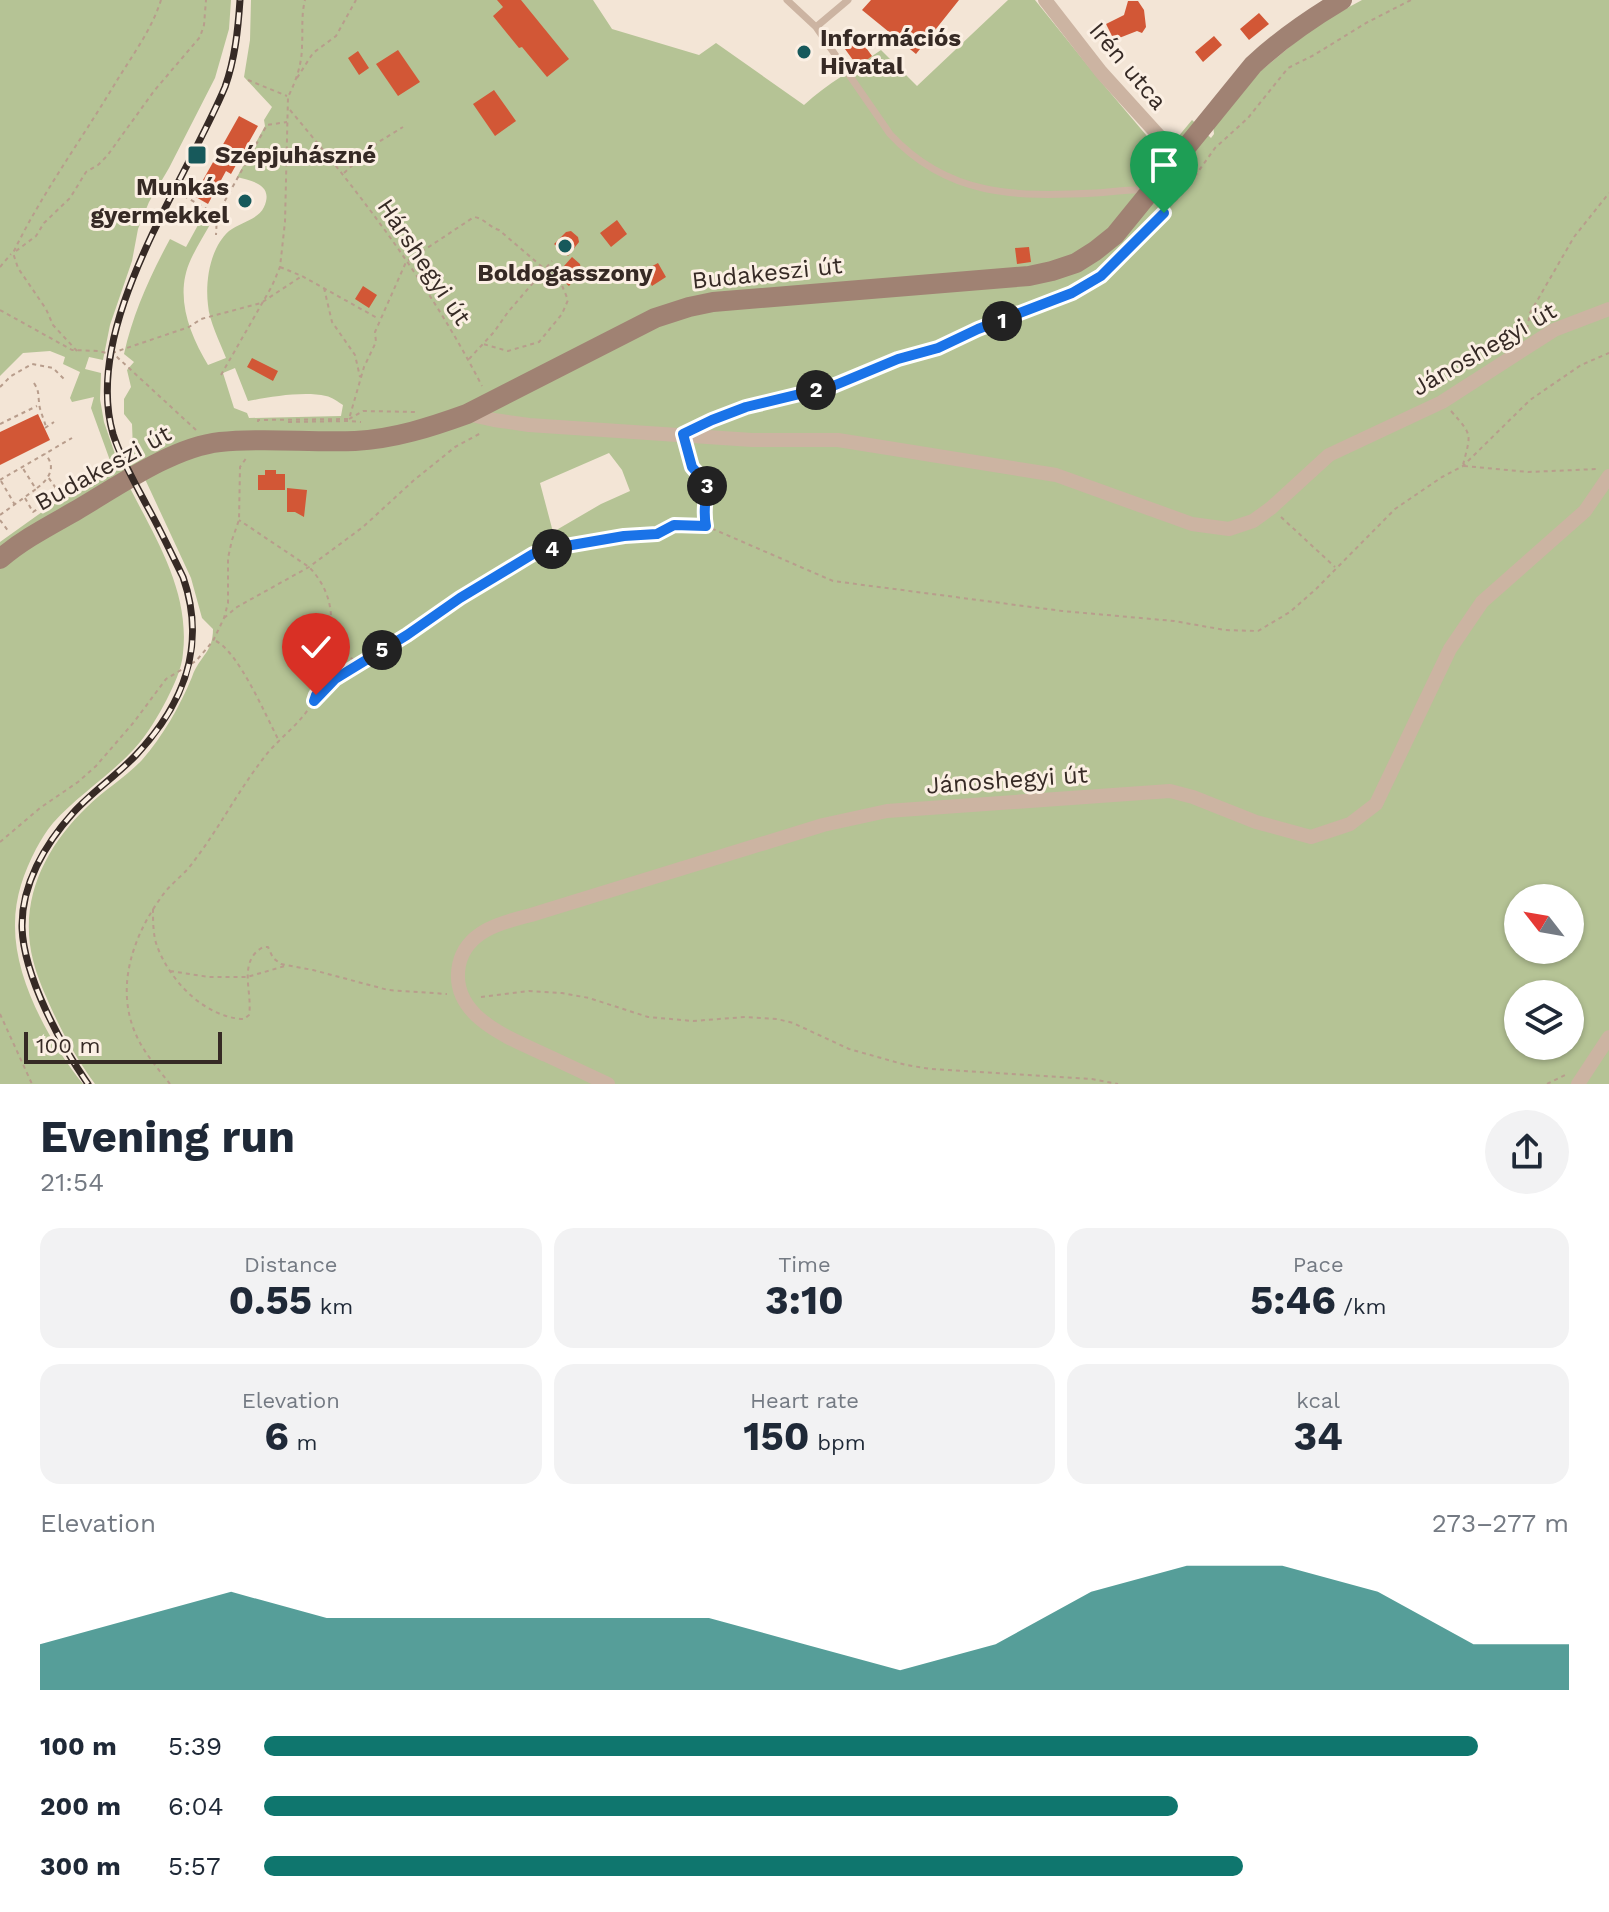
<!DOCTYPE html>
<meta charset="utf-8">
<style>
:root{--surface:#fff;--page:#f2f2f3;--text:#1f2937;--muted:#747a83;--accent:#0f766e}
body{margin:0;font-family:"Work Sans",sans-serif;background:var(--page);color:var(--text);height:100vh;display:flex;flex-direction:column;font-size:30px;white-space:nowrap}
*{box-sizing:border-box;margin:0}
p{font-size:26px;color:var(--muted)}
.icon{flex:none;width:44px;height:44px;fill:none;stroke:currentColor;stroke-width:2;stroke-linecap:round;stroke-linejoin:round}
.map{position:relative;height:1084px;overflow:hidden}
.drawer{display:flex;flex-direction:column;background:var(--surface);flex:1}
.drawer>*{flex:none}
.needle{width:52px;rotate:301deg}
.controls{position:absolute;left:1504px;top:884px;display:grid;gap:16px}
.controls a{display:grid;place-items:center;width:80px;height:80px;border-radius:50%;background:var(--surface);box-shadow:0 2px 6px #0004;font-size:40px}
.scale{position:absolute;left:24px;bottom:20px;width:198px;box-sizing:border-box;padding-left:8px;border:4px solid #362a25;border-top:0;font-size:22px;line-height:28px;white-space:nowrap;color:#362a25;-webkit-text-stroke:6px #fbefe3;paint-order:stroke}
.pin{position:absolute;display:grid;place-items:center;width:68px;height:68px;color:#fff;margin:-82px -34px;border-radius:50% 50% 50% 0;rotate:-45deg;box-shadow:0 0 8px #0007}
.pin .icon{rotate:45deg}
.km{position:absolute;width:40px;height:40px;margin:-20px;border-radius:50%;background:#222;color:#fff;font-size:22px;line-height:40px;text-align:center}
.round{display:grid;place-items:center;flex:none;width:84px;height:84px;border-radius:42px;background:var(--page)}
.headline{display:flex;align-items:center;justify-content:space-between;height:136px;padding:0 40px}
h1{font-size:44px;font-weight:700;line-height:60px}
.metrics{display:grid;grid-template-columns:repeat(3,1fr);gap:12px;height:136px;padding:8px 40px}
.metrics div{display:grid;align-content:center;border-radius:20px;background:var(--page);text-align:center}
.metrics b{font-size:40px;font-weight:700}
.metrics small{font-size:22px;font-weight:400}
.metrics p{font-size:22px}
.chart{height:224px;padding:16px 40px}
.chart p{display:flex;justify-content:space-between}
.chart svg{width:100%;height:144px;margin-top:8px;fill:var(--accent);opacity:.7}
ul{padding:0 40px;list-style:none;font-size:26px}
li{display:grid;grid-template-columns:128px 96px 1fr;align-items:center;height:60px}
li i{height:20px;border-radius:10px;background:var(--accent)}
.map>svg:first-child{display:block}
.green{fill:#b5c395;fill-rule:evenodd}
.building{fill:#d25736}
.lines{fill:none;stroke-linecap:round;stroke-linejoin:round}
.path{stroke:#b89d8c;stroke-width:2;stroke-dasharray:4 4;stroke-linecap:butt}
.service{stroke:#ccb4a2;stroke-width:7}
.minor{stroke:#ccb4a2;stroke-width:14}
.secondary{stroke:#a08273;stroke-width:20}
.rail-casing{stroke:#362a25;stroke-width:7}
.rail{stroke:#fbefe3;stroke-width:4;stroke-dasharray:12;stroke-linecap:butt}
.route-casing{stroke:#fff;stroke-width:16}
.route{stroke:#1a73e8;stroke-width:10}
.poi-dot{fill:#17595b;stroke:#fbefe3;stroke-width:3}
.labels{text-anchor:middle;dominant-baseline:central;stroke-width:6;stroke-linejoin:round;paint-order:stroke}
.poi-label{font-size:24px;font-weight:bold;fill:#362a25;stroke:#fbefe3;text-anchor:start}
.street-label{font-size:24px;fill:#362a25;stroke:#fbefe3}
</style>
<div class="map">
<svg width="1609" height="1084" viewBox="0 0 1609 1084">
<rect width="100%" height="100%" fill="#f3e5d6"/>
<path class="green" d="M0 0H231L229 29 215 78 169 168 149 202 138 229 132 261 110 325 103 360 89 357 85 369 101 373 100 399 104 422 116 457 133 450 132 424 124 414V399L131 387 127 370 134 362 124 354C133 313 150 276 170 239L186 247 203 216 212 221C205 234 197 246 191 259 174 295 189 333 208 365L226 358C220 342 209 321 208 305 205 281 210 248 229 231 240 222 258 220 264 207 274 185 253 181 237 177L265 126 264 120 272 107 244 77 250 40 251 0H593L612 29 699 55 716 43 804 105C827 84 855 68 881 50L917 86 1008 0H1035L1097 77 1163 155 1192 120 1211 138 1214 134 1213 124 1251 79 1316 25 1362 0H1609V1084H95C78 1061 64 1036 52 1010 45 994 37 977 33 960 18 901 45 847 87 807 104 790 126 777 142 760 163 736 180 706 192 677 200 655 213 653 213 629L202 618 191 578 145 479 130 488C156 539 190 592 183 653 182 668 174 685 167 699 158 716 148 734 134 749 109 776 77 796 53 823 46 831 41 840 36 849 24 872 15 897 15 924 14 979 50 1043 83 1084H0V542L49 507 111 473 112 466 91 408 94 397 72 402 70 398 80 372 63 364 65 357 50 351 23 353 0 376ZM235 368 248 401C270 397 303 391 326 396 332 397 338 402 343 405L341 416 249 418 247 413 234 408 223 373ZM609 453 622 470 630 491 601 504 553 532 540 483ZM1518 898H1570V950H1518ZM1518 994H1570V1046H1518Z"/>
<path class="building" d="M497 0H521L569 59 547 77 522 47 519 48 493 16 503 7Z
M871 0H959L916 54 862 10Z
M1128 1H1138L1144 10 1146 27 1142 33 1137 31 1114 40 1106 24 1124 15Z
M1259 13 1269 24 1249 40 1240 29Z
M1214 36 1222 45 1203 62 1195 52Z
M859 38 872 56 858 67 845 49Z
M398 50 420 82 398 96 376 64Z
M358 51 369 68 359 75 348 58Z
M494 90 516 121 495 136 473 104Z
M239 116 258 126 231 174 226 171 208 204 194 196Z
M617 220 627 234 611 247 600 233Z
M571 231 578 237 579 242 568 256 554 244 566 232Z
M1029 247 1031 262 1017 264 1015 248Z
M572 257 580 264 581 270 569 286 556 275Z
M658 263 666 277 652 286 643 271Z
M363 286 377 295 369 308 355 299Z
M252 358 278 371 273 381 247 367Z
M38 414 50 440 0 465V432Z
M265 470H276V474H285V490H258V475H265Z
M287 488 307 490 304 517 295 512H287Z"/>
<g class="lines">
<path class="path" d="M297 78 313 53 336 36 356 0
M248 80 287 96
M290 110C363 197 430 285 482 386
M344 173 377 143 403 127
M177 192 217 215 216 235
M217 215 267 125 287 122
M16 251 36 236 44 223 70 198 86 172 98 165 107 156 154 91 200 37 204 25 206 0
M0 267 11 254
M280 267 302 276 379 319
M324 288 332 322 355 355 360 377
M0 310 72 350 98 351 111 354 117 357 196 430
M1527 329 1530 313 1574 237 1609 193
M77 351 53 325 46 309 18 268 13 253C42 193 82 139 116 82 132 56 152 29 161 0
M112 353 189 327 201 319 261 303 302 276
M469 359 494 332 508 312 552 261
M221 375 272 286 280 267 285 222 288 97C296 81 302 64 302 46 303 30 301 16 305 0
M34 383C39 391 38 393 39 402 39 409 44 419 46 427
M0 387 11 376 32 364 53 368 64 379
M1451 411C1473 436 1471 433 1463 465
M349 419 363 411 417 412
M258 422V420L349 419 364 367 376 342 375 332 406 262 474 217C484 218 489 227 499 230L561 283 568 300 562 314 539 342 508 351 483 344
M288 422 348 421 361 422
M706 423 746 407 833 386 898 359 938 348 978 329 1072 293 1101 276 1183 193 1215 148 1248 118 1288 68 1314 55 1366 23 1411 0
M0 424 37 406
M45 428 54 422
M687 451C691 467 702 475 709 489 704 498 704 515 706 525
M1464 466 1528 472 1598 469
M0 480 72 438
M1 481 15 505
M37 488C49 479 57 467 45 454
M25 498 33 512 60 494 48 477
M0 515 36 489 22 467
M1281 517 1335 567
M0 520 9 532
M224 618 237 607 309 567 363 527 413 481 455 447 481 433
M331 633 334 635 347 655 359 664 407 635 460 598 533 554 566 546 624 536 657 534 674 525 706 526 833 581 1062 611 1174 621 1225 630 1258 631 1290 612 1316 589 1395 509 1442 477 1463 466 1530 400 1581 365 1609 353
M216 641C239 653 265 714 278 739
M317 698 335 679 358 665
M0 842 40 808 78 782 96 766 134 722 166 679 196 661 213 641 224 618 228 603V558L232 540 239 520 240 467 247 457
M153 909C153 921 153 935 157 946 170 981 205 1018 244 1019L249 1015C253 992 237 962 263 947H268L273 958 281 964 313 970 388 990 447 994
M170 971 209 977H247L285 966
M481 997 529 991 562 993 589 998 648 1017 693 1021 745 1017 777 1019 793 1023 849 1049 906 1065 931 1069 1092 1079 1118 1084
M0 1014 32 1084
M170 1084C159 1070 146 1055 138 1039 113 989 133 934 165 892 174 881 186 873 194 861 220 827 239 789 266 755 281 736 307 719 316 695 327 649 347 607 309 567L239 520
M1547 1084 1567 1074"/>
<path class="service" d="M787 0 816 27 890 134C948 197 1016 197 1096 193 1113 192 1129 189 1146 190
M816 27 848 0"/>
<path class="minor" d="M1045 0 1101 72 1179 158
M467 414 494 420 529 425 752 440H838L1056 475 1192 524 1229 529 1253 521 1271 508 1329 455 1442 402 1554 330 1609 309
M608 1084C587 1074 567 1065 546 1055 509 1038 449 1016 459 965 466 931 502 922 531 915L823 825 887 811 1170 791 1193 797 1256 822 1311 837 1350 824 1376 804 1450 649 1482 602 1585 511 1609 476
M1578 1084 1609 1037"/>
<path class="secondary" d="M0 559C23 539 51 525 77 510 118 486 173 447 220 442 265 437 310 443 355 441 394 439 431 427 467 414L655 318 689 307 713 302 1029 276 1052 271 1076 263 1095 251 1115 235 1253 65C1281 39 1310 19 1342 0"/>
<g class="rail-casing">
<path id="rail" d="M88 1084C61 1045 24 977 22 928 21 885 45 844 73 813 92 792 116 776 136 755 184 704 207 646 183 577 171 553 160 529 147 506 135 483 121 459 113 434 82 326 184 185 225 87 235 59 238 30 240 0"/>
</g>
<use href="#rail" class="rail"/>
</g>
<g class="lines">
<g class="route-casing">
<path id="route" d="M316 695 314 701 335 679 407 635 460 598 533 554 566 546 624 536 657 534 674 525 706 526C704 516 704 499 709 489L706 483 692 467 683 434 712 420 746 407 833 386 898 359 938 348 978 329 1072 293 1101 276 1164 213"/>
</g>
<use href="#route" class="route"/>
</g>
<g class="poi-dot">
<circle cx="804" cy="52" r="8"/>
<rect x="187" y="145" width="20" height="20" rx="4"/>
<circle cx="245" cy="201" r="8"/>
<circle cx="565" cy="246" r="8"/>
</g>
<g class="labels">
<g class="poi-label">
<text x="820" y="38">Információs<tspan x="820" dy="28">Hivatal</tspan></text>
<text x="215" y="155">Szépjuhászné</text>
<text x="229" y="187" text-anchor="end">Munkás<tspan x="229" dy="28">gyermekkel</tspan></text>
<text x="565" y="273" text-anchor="middle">Boldogasszony</text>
</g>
<g class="street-label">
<text transform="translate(1128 66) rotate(50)">Irén utca</text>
<text transform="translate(424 262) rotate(56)">Hárshegyi út</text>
<text transform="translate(767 273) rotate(-6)">Budakeszi út</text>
<text transform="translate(1484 349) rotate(-30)">Jánoshegyi út</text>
<text transform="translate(103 468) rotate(-29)">Budakeszi út</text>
<text transform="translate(1007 780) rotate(-4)">Jánoshegyi út</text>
</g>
</g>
</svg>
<div class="controls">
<a><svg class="needle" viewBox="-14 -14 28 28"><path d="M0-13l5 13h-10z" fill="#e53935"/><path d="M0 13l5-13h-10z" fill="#747a83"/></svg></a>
<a><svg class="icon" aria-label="layers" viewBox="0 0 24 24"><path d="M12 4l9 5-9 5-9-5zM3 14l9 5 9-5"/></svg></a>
</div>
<div class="scale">100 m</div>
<div class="pin" style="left:1164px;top:213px;background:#1e9e55"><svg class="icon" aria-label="arrive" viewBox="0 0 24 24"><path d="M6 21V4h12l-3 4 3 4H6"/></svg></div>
<div class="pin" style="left:316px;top:695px;background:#d93025"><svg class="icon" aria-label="check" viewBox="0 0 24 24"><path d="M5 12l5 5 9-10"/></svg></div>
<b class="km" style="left:1002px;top:321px">1</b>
<b class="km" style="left:816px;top:390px">2</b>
<b class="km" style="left:707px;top:486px">3</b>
<b class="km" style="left:552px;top:549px">4</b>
<b class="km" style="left:382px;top:650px">5</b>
</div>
<section class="drawer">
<div class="headline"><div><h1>Evening run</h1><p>21:54</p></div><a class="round"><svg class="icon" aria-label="share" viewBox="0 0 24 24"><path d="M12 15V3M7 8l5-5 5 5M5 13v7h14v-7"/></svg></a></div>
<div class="metrics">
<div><p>Distance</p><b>0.55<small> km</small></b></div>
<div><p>Time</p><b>3:10</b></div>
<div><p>Pace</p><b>5:46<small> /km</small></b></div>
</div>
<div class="metrics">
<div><p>Elevation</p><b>6<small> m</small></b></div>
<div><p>Heart rate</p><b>150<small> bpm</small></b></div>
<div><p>kcal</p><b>34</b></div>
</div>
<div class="chart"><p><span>Elevation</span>273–277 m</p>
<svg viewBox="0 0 160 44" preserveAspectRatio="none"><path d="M0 44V30L10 22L20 14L30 22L40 22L50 22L60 22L70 22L80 30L90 38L100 30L110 14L120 6L130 6L140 14L150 30L160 30V44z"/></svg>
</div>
<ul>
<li><b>100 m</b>5:39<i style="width:93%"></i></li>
<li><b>200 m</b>6:04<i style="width:70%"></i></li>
<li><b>300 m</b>5:57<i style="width:75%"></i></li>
</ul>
</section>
